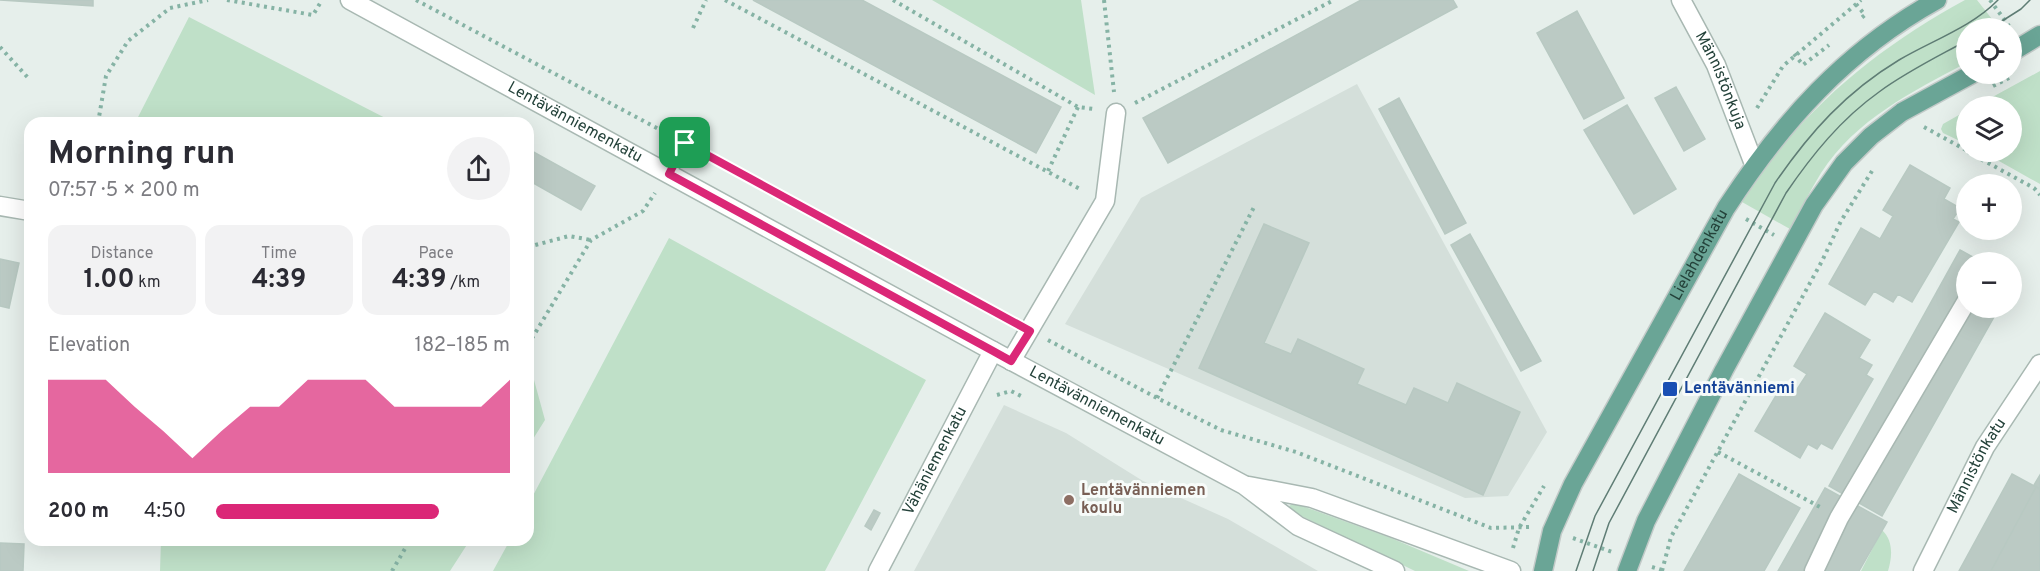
<!DOCTYPE html>
<meta charset="utf-8">
<style>
:root{--surface:#fff;--page:#f2f2f3;--text:#2b2b33;--muted:#7c7c81;--accent:#db2777}
body{margin:0;font-family:Overpass,sans-serif;background:var(--page);color:var(--text);height:100vh;display:flex;flex-direction:column;font-size:22px;white-space:nowrap}
*{box-sizing:border-box;margin:0}
p{font-size:20px;color:var(--muted)}
.icon{flex:none;width:33px;height:33px;fill:none;stroke:currentColor;stroke-width:2;stroke-linecap:round;stroke-linejoin:round}
.map{position:relative;flex:1;overflow:hidden}
.panel{position:absolute;left:24px;top:117px;width:510px;height:429px;display:flex;flex-direction:column;background:var(--surface);border-radius:18px;box-shadow:0 6px 24px #0002}
.panel>*{flex:none}
.controls{position:absolute;left:1956px;top:18px;display:grid;gap:12px}
.controls a{display:grid;place-items:center;width:66px;height:66px;border-radius:50%;background:var(--surface);box-shadow:0 6px 24px #0002;font-size:30px}
.pin{position:absolute;display:grid;place-items:center;width:51px;height:51px;color:#fff;margin:-26px;border-radius:12px;box-shadow:0 3px 9px #0006}
.round{display:grid;place-items:center;flex:none;width:63px;height:63px;border-radius:32px;background:var(--page)}
.summary{display:flex;align-items:center;justify-content:space-between;height:102px;padding:0 24px}
h1{font-size:33px;font-weight:700;line-height:45px}
.metrics{display:grid;grid-template-columns:repeat(3,1fr);gap:9px;height:102px;padding:6px 24px}
.metrics div{display:grid;align-content:center;border-radius:15px;background:var(--page);text-align:center}
.metrics b{font-size:26px;font-weight:700}
.metrics small{font-size:16px;font-weight:400}
.metrics p{font-size:16px}
.chart{height:168px;padding:12px 24px}
.chart p{display:flex;justify-content:space-between}
.chart svg{width:100%;height:108px;margin-top:6px;fill:var(--accent);opacity:.7}
ul{padding:0 24px;list-style:none;font-size:20px}
li{display:grid;grid-template-columns:96px 72px 1fr;align-items:center;height:45px}
li i{height:15px;border-radius:8px;background:var(--accent)}
.map>svg:first-child{display:block}
.built{fill:#d4dfda}
.green{fill:#bfe0c8}
.building{fill:#bbcac4;stroke:#b8c9c2;stroke-width:1.5}
.lines{fill:none;stroke-linecap:round;stroke-linejoin:round}
.minor-casing{stroke:#a8b8b2;stroke-width:21}
.major-casing{stroke:#c2cac8;stroke-width:21}
.path{stroke:#86b3a5;stroke-width:4;stroke-dasharray:3 4.5;stroke-linecap:butt}
.minor{stroke:#fff;stroke-width:18}
.major{stroke:#6aa596;stroke-width:18}
.tram{stroke:#5f7d75;stroke-width:1.5}
.route-casing{stroke:#fff;stroke-width:12}
.route{stroke:#db2777;stroke-width:8}
.transit-dot{fill:#1a4fb4;stroke:#f7fbf9;stroke-width:2}
.education-dot{fill:#8d6e63;stroke:#f7fbf9;stroke-width:2}
.labels{text-anchor:middle;dominant-baseline:central;stroke-width:6;stroke-linejoin:round;paint-order:stroke}
.street-label{font-size:16px;fill:#24423a;stroke:#f7fbf9}
.transit-label{font-size:16px;font-weight:bold;fill:#164399;stroke:#f7fbf9;text-anchor:start}
.education-label{font-size:16px;font-weight:bold;fill:#785e54;stroke:#f7fbf9;text-anchor:start}
</style>
<div class="map">
<svg width="2040" height="571" viewBox="0 0 2040 571">
<rect width="100%" height="100%" fill="#e6efeb"/>
<path class="built" d="M1357 84 1547 432 1508 496 1465 498 1065 324 1141 198Z
M1004 405 1066 433 1143 481 1228 519 1318 571H914Z"/>
<path class="green" d="M932 0H1081L1095 95Z
M1965 0H1977L1999 28H1966V63C1912 92 1856 119 1821 173 1810 191 1800 210 1790 229L1742 202C1756 182 1770 161 1786 142 1835 83 1897 37 1965 0Z
M189 17 395 123H135Z
M2040 71V184L1983 152H2012V106H1976Z
M1966 111V144L1943 133 1941 129 1943 124Z
M669 238 926 380 825 571H493L510 540H528V505Z
M528 358 545 420 528 447Z
M1294 503 1391 538 1469 571H1415L1291 511 1289 506Z
M1882 530C1894 541 1892 558 1888 571H1861Z
M161 540H470L450 571H160Z"/>
<path class="building" d="M0 0H93V6Z
M753 0H862L1061 107 1036 153Z
M1361 0H1453L1457 7 1168 163 1143 118Z
M1577 11 1624 98 1584 119 1537 33Z
M1676 87 1705 139 1684 151 1655 98Z
M1399 98 1466 223 1445 234 1379 109Z
M1627 105 1676 189 1634 214 1584 130Z
M528 149 595 186 581 210 528 180Z
M1910 165 1950 188 1944 199 1960 208 1953 219 1959 222 1912 302 1898 294 1893 302 1874 291 1865 305 1829 284 1861 228 1880 239 1893 216 1883 210Z
M1264 224 1309 243 1264 343 1291 354 1298 339 1364 369 1357 384 1406 405 1414 388 1448 403 1457 383 1520 412 1483 495 1199 368Z
M1470 234 1541 361 1521 371 1451 245Z
M1960 250 1982 262H1966V308H1999L1882 516 1829 486Z
M0 259 19 263 9 308 0 306Z
M1825 313 1870 340 1859 358 1872 365 1866 375 1873 379 1832 449 1821 443 1817 449 1808 444 1800 458 1755 431 1781 387 1794 394 1807 374 1794 366Z
M1739 474 1800 508 1764 571H1684Z
M2012 474 2036 487 1991 571H1959Z
M2040 475V489L2034 485Z
M2036 487 2040 490V571H1991Z
M1825 488 1887 522 1859 571H1778Z
M874 510 880 513 871 530 865 526Z
M0 543 24 544 23 571H0Z"/>
<g class="lines">
<g class="minor-casing">
<g id="minor">
<path id="s1" d="M350 0 993 351 1244 485 1298 526 1395 571"/>
<path id="s2" d="M1681 0 1716 65 1754 164"/>
<path d="M0 206 30 211"/>
<path d="M1011 361 1105 201 1116 113"/>
<path d="M1249 486 1312 498 1511 571"/>
<path id="s3" d="M878 571 993 351"/>
<path d="M1814 571 1839 518 1966 302"/>
<path id="s4" d="M1923 571 1985 447 2040 364"/>
</g>
</g>
<g class="major-casing">
<g id="major">
<path d="M2012 52 2040 35"/>
<path id="s5" d="M1543 571 1552 531 1573 484 1726 208C1782 122 1845 51 1937 0"/>
<path d="M1627 571 1646 521 1724 370 1814 205 1844 163 1871 136 1902 112 1972 74"/>
</g>
</g>
<path class="path" d="M227 0 313 15 322 0
M416 0 685 143 1010 320
M725 0 1082 190
M893 0 1078 107 1094 109
M1104 0 1114 92
M1990 0 2009 26
M1856 4 1865 15 1860 19
M693 28 706 0
M0 47 30 80
M1794 54 1803 65 1829 45
M1993 86 2013 76
M1135 103 1334 0
M1757 108 1783 66 1861 0
M98 123 106 76 128 41 170 8 208 0
M1924 127 1966 150
M1968 152 2034 188 2040 195
M1048 171 1078 107
M1746 219 1774 235
M528 247 569 236 591 240
M1048 340 1157 398 1221 430 1296 452 1491 528 1529 527
M528 345 591 240 643 211 655 193
M997 395 1011 391 1023 397
M1157 398 1254 207
M1718 452 1820 507
M1573 538 1612 552
M1513 548 1519 528 1544 486
M1652 567 1662 570
M392 571 410 540
M1662 571 1671 537 1822 261 1841 221 1872 171"/>
<use href="#minor" class="minor"/>
<use href="#major" class="major"/>
<path class="tram" d="M1991 28 2021 9 2030 0
M1576 571 1595 516 1775 183C1810 132 1846 92 1899 60 1931 41 1972 27 1998 0
M1593 571 1609 523 1786 193C1812 155 1841 119 1879 92 1906 72 1937 57 1966 41"/>
</g>
<g class="lines">
<g class="route-casing">
<path id="route" d="M685 143 1030 331 1011 361 993 351 669 174Z"/>
</g>
<use href="#route" class="route"/>
</g>
<rect class="transit-dot" x="1662" y="381" width="16" height="16" rx="3"/>
<circle class="education-dot" cx="1069" cy="500" r="6"/>
<g class="labels">
<g class="street-label">
<text stroke="none"><textPath href="#s2" startOffset="90">Männistönkuja</textPath></text>
<text stroke="none"><textPath href="#s1" startOffset="256">Lentävänniemenkatu</textPath></text>
<text stroke="none"><textPath href="#s5" startOffset="354">Lielahdenkatu</textPath></text>
<text stroke="none"><textPath href="#s1" startOffset="850">Lentävänniemenkatu</textPath></text>
<text stroke="none"><textPath href="#s3" startOffset="124">Vähäniemenkatu</textPath></text>
<text stroke="none"><textPath href="#s4" startOffset="118">Männistönkatu</textPath></text>
</g>
<g class="transit-label">
<text x="1684" y="389">Lentävänniemi</text>
</g>
<g class="education-label">
<text x="1081" y="491">Lentävänniemen<tspan x="1081" dy="18">koulu</tspan></text>
</g>
</g>
</svg>
<div class="controls">
<a><svg class="icon" aria-label="locate" viewBox="0 0 24 24"><circle cx="12" cy="12" r="6"/><path d="M12 2v4M12 18v4M2 12h4M18 12h4"/></svg></a>
<a><svg class="icon" aria-label="layers" viewBox="0 0 24 24"><path d="M12 4l9 5-9 5-9-5zM3 14l9 5 9-5"/></svg></a>
<a>+</a>
<a>−</a>
</div>
<div class="pin" style="left:685px;top:143px;background:#1e9e55"><svg class="icon" aria-label="arrive" viewBox="0 0 24 24"><path d="M6 21V4h12l-3 4 3 4H6"/></svg></div>
<section class="panel">
<div class="summary"><div><h1>Morning run</h1><p>07:57 · 5 × 200 m</p></div><a class="round"><svg class="icon" aria-label="share" viewBox="0 0 24 24"><path d="M12 15V3M7 8l5-5 5 5M5 13v7h14v-7"/></svg></a></div>
<div class="metrics">
<div><p>Distance</p><b>1.00<small> km</small></b></div>
<div><p>Time</p><b>4:39</b></div>
<div><p>Pace</p><b>4:39<small> /km</small></b></div>
</div>
<div class="chart"><p><span>Elevation</span>182–185 m</p>
<svg viewBox="0 0 160 44" preserveAspectRatio="none"><path d="M0 44V6L10 6L20 6L30 17L40 27L50 38L60 27L70 17L80 17L90 6L100 6L110 6L120 17L130 17L140 17L150 17L160 6V44z"/></svg>
</div>
<ul>
<li><b>200 m</b>4:50<i style="width:76%"></i></li>
</ul>
</section>
</div>
